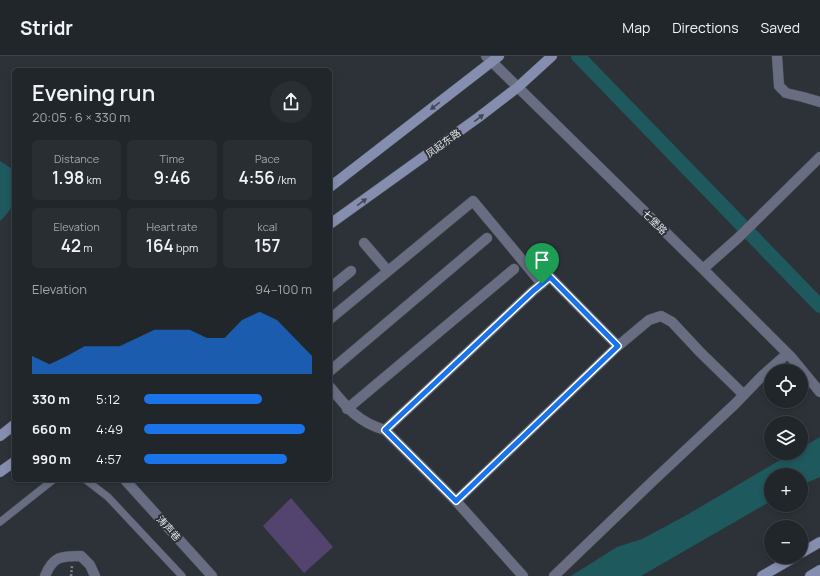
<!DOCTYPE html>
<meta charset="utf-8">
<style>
:root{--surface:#21262a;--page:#292e32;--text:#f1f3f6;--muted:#a2a5a8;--line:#3e4347;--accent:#1a73e8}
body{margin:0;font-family:Manrope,"Noto Sans SC",sans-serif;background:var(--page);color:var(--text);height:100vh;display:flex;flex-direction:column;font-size:15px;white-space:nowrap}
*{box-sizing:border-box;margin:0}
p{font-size:13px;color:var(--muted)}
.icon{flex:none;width:22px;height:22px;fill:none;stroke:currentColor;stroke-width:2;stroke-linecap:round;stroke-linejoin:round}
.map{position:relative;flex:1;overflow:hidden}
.side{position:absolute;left:12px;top:12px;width:320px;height:414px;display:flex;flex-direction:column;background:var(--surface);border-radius:6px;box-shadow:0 2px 6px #0003,0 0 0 1px var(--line)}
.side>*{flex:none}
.tools{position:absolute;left:764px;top:308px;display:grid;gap:8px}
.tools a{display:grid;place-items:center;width:44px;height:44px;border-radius:50%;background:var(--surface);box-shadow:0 2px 6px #0003,0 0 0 1px var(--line);font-size:20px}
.pin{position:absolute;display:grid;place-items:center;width:34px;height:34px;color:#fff;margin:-41px -17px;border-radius:50% 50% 50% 0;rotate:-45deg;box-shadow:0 0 4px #0007}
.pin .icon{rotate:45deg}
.round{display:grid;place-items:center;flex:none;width:42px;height:42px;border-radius:21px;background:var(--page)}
.head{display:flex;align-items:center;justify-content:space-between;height:68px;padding:0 20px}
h1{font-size:22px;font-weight:600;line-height:30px}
.stats{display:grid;grid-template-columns:repeat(3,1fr);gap:6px;height:68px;padding:4px 20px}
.stats div{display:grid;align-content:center;border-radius:6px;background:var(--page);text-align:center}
.stats b{font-size:17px;font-weight:600}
.stats small{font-size:11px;font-weight:400}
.stats p{font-size:11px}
.chart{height:112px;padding:8px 20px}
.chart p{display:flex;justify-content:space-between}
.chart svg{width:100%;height:72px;margin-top:4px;fill:var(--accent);opacity:.7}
ul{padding:0 20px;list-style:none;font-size:13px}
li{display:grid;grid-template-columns:64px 48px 1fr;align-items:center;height:30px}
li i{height:10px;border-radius:5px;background:var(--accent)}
header{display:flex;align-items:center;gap:24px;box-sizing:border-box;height:56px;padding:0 20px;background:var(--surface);border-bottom:1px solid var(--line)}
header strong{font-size:19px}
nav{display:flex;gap:22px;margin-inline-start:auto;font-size:14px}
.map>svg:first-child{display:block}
.green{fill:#52446e}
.water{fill:#1e595e}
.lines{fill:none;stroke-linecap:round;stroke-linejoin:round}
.canal{stroke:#1e595e;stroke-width:14}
.lane-casing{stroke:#494e54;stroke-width:8}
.street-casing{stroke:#494e54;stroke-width:11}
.secondary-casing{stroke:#494e54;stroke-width:11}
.path{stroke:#7c8186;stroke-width:2.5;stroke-dasharray:2 2;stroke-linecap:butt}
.lane{stroke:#686d82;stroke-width:7}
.street{stroke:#686d82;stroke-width:10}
.secondary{stroke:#868eb0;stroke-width:10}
.oneway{fill:#424956}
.route-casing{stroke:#fff;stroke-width:8}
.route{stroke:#1a73e8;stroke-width:5}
.labels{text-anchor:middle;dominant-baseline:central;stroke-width:4;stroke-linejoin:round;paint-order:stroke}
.street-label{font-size:10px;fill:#e0e4e8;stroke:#2c3238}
</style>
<header>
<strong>Stridr</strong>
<nav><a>Map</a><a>Directions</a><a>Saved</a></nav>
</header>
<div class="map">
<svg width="820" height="520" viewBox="0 0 820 520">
<rect width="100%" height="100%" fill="#2c3238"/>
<path class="green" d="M291 442 333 491 304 517 263 470Z"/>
<path class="water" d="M0 105 14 114C14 137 19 148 0 165Z
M820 381V421L818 422 801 429V419H771V445L641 520H571L617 491 642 483 685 460 792 397H801V392Z"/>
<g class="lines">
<path class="canal" d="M578 0 820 250"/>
<g class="lane-casing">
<path id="lane" d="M86 424 108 441 182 520
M0 466 53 424"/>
</g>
<g class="street-casing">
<path id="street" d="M486 0 703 213 791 301 820 336
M777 0 779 30 786 37 803 41 820 46
M364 187 388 215
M703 213 738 182 820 101
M330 232 351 215
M330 263 473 145 542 228
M330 315 487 182
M330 331C347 352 358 366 385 374L456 445 523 520
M347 353 514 213
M385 374 533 235 550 221 618 290 649 264 661 260 672 266 700 296 744 339
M125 424 212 520
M456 445 618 290
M45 520C53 500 61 500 81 500L90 509 95 520
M554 520 655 423 735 348 762 320 787 298"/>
</g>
<g class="secondary-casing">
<path id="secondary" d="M330 131 499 0
M330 168 479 61 518 31 552 0
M0 380 14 369
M0 416 14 406
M801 497 820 486
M762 520 795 501
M810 520 820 514"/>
</g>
<path class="path" d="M71 520 72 510"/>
<use href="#lane" class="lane"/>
<use href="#street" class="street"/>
<use href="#secondary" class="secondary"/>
</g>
<defs><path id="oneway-solid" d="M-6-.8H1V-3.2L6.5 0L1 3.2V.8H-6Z"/></defs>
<g class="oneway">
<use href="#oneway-solid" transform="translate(435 50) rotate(142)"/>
<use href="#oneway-solid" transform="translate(479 62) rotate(-37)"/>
<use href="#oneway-solid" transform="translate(362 146) rotate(-36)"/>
</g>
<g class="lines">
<g class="route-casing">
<path id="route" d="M550 221 618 290 456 445 385 374 533 235Z"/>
</g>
<use href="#route" class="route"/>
</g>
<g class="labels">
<g class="street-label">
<text transform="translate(443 87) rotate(-36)">凤起东路</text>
<text transform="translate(655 166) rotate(45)">七堡路</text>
<text transform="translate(169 472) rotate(48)">涛声巷</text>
</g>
</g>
</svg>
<div class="tools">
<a><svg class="icon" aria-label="locate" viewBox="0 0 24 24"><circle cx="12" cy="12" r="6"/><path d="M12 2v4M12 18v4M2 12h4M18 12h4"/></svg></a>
<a><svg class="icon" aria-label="layers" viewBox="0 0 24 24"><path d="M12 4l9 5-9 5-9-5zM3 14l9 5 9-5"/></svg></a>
<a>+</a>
<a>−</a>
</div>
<div class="pin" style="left:542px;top:228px;background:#1e9e55"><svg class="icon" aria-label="arrive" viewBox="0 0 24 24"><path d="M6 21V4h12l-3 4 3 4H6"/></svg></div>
<section class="side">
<div class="head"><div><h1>Evening run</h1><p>20:05 · 6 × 330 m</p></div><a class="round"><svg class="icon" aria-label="share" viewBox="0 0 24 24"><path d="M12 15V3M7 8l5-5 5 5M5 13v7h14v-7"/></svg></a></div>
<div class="stats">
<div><p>Distance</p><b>1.98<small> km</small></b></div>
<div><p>Time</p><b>9:46</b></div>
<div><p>Pace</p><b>4:56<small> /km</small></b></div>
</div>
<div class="stats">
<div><p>Elevation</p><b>42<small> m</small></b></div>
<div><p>Heart rate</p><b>164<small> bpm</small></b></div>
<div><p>kcal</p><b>157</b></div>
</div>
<div class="chart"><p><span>Elevation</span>94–100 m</p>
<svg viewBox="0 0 160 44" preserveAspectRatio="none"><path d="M0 44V33L10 38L20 33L30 27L40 27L50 27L60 22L70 17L80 17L90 17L100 22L110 22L120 11L130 6L140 11L150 22L160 33V44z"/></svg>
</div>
<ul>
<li><b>330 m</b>5:12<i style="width:70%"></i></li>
<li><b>660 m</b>4:49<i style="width:96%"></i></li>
<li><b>990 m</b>4:57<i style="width:85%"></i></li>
</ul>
</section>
</div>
